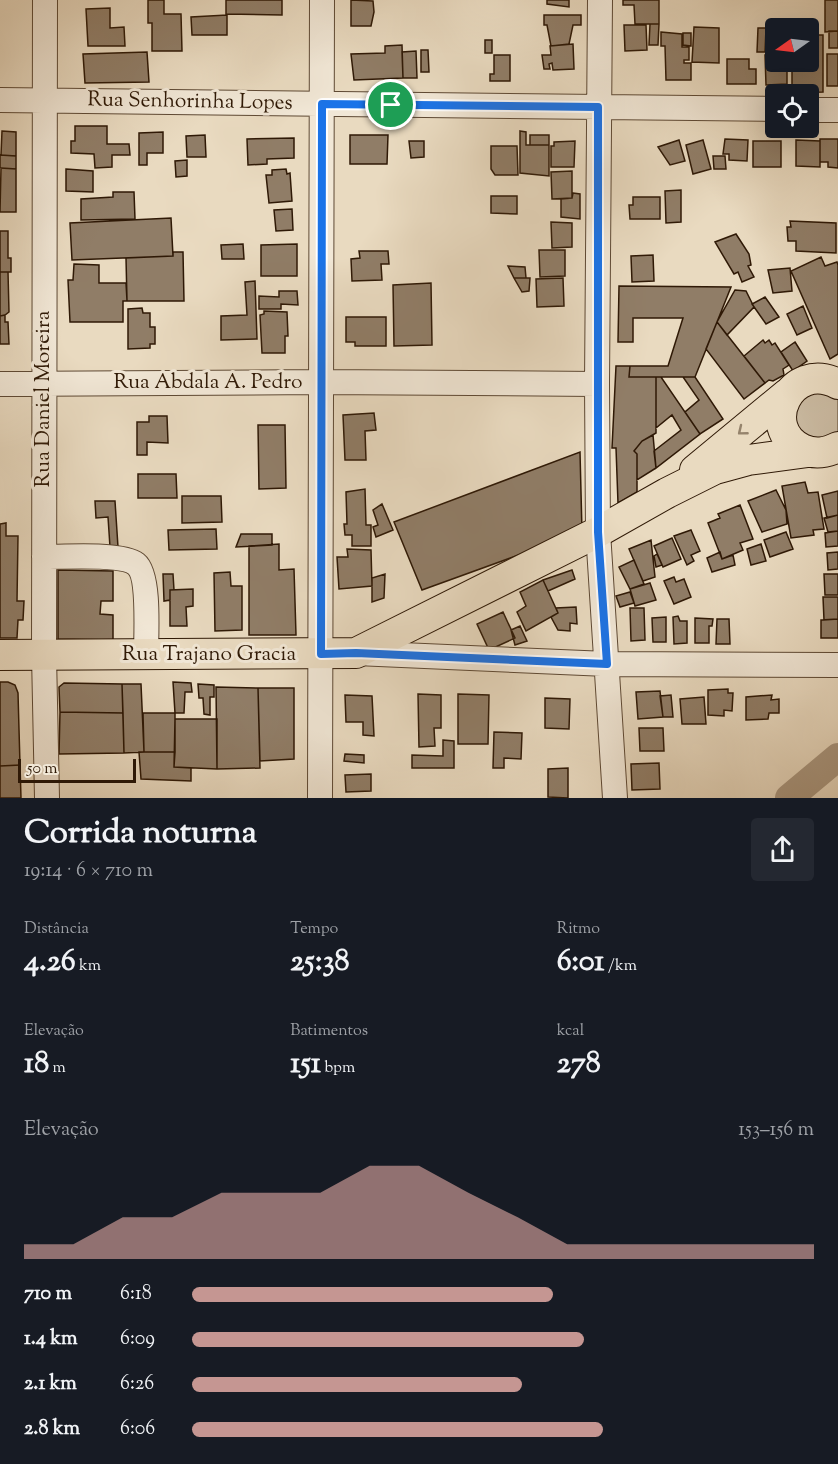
<!DOCTYPE html>
<html lang="pt">
<meta charset="utf-8">
<style>
:root{--surface:#171b24;--page:#242831;--text:#f1f3f6;--muted:#9ea1a6;--accent:#c59692}
body{margin:0;font-family:"Sorts Mill Goudy",serif;background:var(--page);color:var(--text);height:100vh;display:flex;flex-direction:column;font-size:22px;white-space:nowrap}
*{box-sizing:border-box;margin:0}
p{font-size:20px;color:var(--muted)}
.icon{flex:none;width:33px;height:33px;fill:none;stroke:currentColor;stroke-width:2;stroke-linecap:round;stroke-linejoin:round}
.map{position:relative;height:798px;overflow:hidden}
.side{display:flex;flex-direction:column;background:var(--surface);flex:1}
.side>*{flex:none}
.needle{width:39px;rotate:256deg}
.controls{position:absolute;left:765px;top:18px;display:grid;gap:12px}
.controls a{display:grid;place-items:center;width:54px;height:54px;border-radius:6px;background:var(--surface);box-shadow:0 6px 24px #0002;font-size:30px}
.scale{position:absolute;left:18px;bottom:15px;width:118px;box-sizing:border-box;padding-left:6px;border:3px solid #2f1906;border-top:0;font-size:16px;line-height:21px;white-space:nowrap;color:#2f1906;-webkit-text-stroke:4px #f1e7d6;paint-order:stroke}
.pin{position:absolute;display:grid;place-items:center;width:51px;height:51px;color:#fff;margin:-26px;border:3px solid #fff;border-radius:50%;box-shadow:0 2px 6px #0007}
.round{display:grid;place-items:center;flex:none;width:63px;height:63px;border-radius:6px;background:var(--page)}
.overview{display:flex;align-items:center;justify-content:space-between;height:102px;padding:0 24px}
h1{font-size:33px;font-weight:700;line-height:45px}
.metrics{display:grid;grid-template-columns:repeat(3,1fr);gap:9px;height:102px;padding:6px 24px}
.metrics div{display:grid;align-content:center}
.metrics b{font-size:30px;font-weight:700}
.metrics small{font-size:16px;font-weight:400}
.metrics p{font-size:16px}
.chart{height:168px;padding:12px 24px}
.chart p{display:flex;justify-content:space-between}
.chart svg{width:100%;height:108px;margin-top:6px;fill:var(--accent);opacity:.7}
ul{padding:0 24px;list-style:none;font-size:20px}
li{display:grid;grid-template-columns:96px 72px 1fr;align-items:center;height:45px}
li i{height:15px;border-radius:8px;background:var(--accent)}
.map>svg:first-child{display:block}
.green{fill:#c9b9a0;stroke:#7c6953;stroke-width:1.5}
.lines{fill:none;stroke-linecap:round;stroke-linejoin:round}
.river{stroke:#aa9881;stroke-width:28}
.building{fill:#907d67;stroke:#2f1906;stroke-width:1.5}
.minor-casing{stroke:#5e4934;stroke-width:26}
.major-casing{stroke:#2f1906;stroke-width:32}
.minor{stroke:#f1e7d6;stroke-width:24}
.major{stroke:#e9dac0;stroke-width:30}
.oneway{stroke:#95836c}
.route-casing{stroke:#fff;stroke-width:12}
.route{stroke:#1a73e8;stroke-width:8}
.labels{text-anchor:middle;dominant-baseline:central;stroke-width:6;stroke-linejoin:round;paint-order:stroke}
.street-label{font-size:21px;fill:#2f1906;stroke:#f1e7d6}
</style>
<div class="map">
<svg width="838" height="798" viewBox="0 0 838 798">
<rect width="100%" height="100%" fill="#e9dac0"/>
<filter id="stains"><feTurbulence type="fractalNoise" baseFrequency=".00333" numOctaves="4"/><feColorMatrix values="0 0 0 0 .2 0 0 0 0 .09 0 0 0 0 .02 0 0 0 .5 -.17"/></filter>
<radialGradient id="worn" r=".72"><stop offset=".6" stop-color="#630" stop-opacity="0"/><stop offset="1" stop-color="#630" stop-opacity=".3"/></radialGradient>
<path class="green" d="M814 389 838 398V435L824 442 799 434 792 406Z"/>
<g class="lines">
<path class="river" d="M789 798 838 757"/>
</g>
<path class="building" d="M148 0H164V14H181L182 51H152V23H148Z
M226 0H282V15L226 14Z
M351 0 373 1 374 12 371 26H351Z
M547 0H569V7L547 4Z
M623 0H659V24H635L634 5H623Z
M825 0H838V31L825 32Z
M110 8V28L124 27 125 46H88L86 9Z
M227 15V35H192L191 17Z
M544 15H581V25H573L569 44 551 46 547 25H544Z
M650 24H659L658 45H649Z
M624 25H646L647 50 625 51Z
M694 27 719 28V63L692 62Z
M758 28H766L765 52H757Z
M829 31H838V48H829Z
M661 32 682 34V47H689V60H684V63H691V80H666L665 46H661Z
M683 33H691V46L683 45Z
M808 35H823V92L792 93V62H808Z
M485 40H492V53H485Z
M573 44 574 69 553 70 552 63 549 64 550 69H544L542 55H551L550 46Z
M402 45 403 78 354 80 351 54 385 53V46Z
M421 50H428L429 72H421Z
M416 51 417 78H403L402 52Z
M147 52 149 82 85 83 83 54Z
M827 54H838V86H827Z
M494 55H510V81H490V74H494Z
M765 55H776V62H787V84L766 85Z
M727 59H749V69H756V84H727Z
M75 126H107V144H129L130 155H112V167L95 168 94 154 71 153V141H75Z
M2 131 16 132V156L1 155Z
M520 131 526 132V145H549V176L520 173Z
M163 132V153H147V165H139V133Z
M205 135 206 157H187L186 136Z
M350 135H388L387 164H350Z
M530 135H549V145H530Z
M294 138V158L267 159V164L248 165 247 139Z
M725 139 748 140 747 161 729 160V154H723Z
M820 139H838V168L828 167V162H820Z
M679 140 685 161 670 165 658 147Z
M703 140 711 169 693 174 686 145Z
M796 140 820 141V167L796 166Z
M409 141H424V157L411 158Z
M575 141 574 167H551V146H554V142Z
M753 141H781V167H753Z
M491 146H517L518 175H495L491 169Z
M0 155 16 156V169L0 168Z
M713 156H725L726 169H714Z
M187 160V176L176 177 175 161Z
M1 168 16 169V212H0Z
M66 169 93 171V192L66 191Z
M286 169 287 174 290 173 292 201 269 203 266 175H272V170Z
M572 171V198L552 199 551 172Z
M681 190V222L666 223 665 191Z
M113 192H134L135 219 81 220V199L113 197Z
M573 193 580 194V219L561 217V199L572 198Z
M491 196H517V214L491 213Z
M633 197H660V219H630L629 205H633Z
M292 209 293 230 276 231 274 210Z
M171 218 173 256 72 260 70 223Z
M790 221 836 223V253L796 251V241H788L787 227H791Z
M551 222 572 223V247L552 248Z
M0 231H8V258H11V272H0Z
M736 234 749 254 751 265 748 266 754 277 742 282 738 272 734 274 715 242Z
M243 244 244 259H222L221 245Z
M297 244V276H261V245Z
M539 250H565V276L540 277Z
M359 251H388L389 264H381L382 280 352 281 351 259 360 258Z
M173 252H183L184 301H127L126 258 173 256Z
M653 255 654 281 632 282 631 256Z
M821 257 825 266 837 262 838 265V354L830 359 791 271Z
M74 264 99 265V283H126L127 301H123V322H70L68 280H73Z
M508 266 525 267 526 278H514Z
M790 268 792 291 773 293 768 270Z
M0 272H8L9 312 5 315 0 316Z
M514 278H530L529 291 522 292Z
M563 278 564 306 537 307 536 279Z
M255 281 257 339 221 340V316L247 315 245 282Z
M431 283 432 345 394 346 393 285Z
M619 286 731 287 695 377H629L630 366H668L683 318H633V342H618Z
M735 290 746 291 754 307 727 335 717 322Z
M279 291H297L298 305 281 304V309H259V296L279 297Z
M765 297 779 317 766 324 752 304Z
M803 306 812 328 797 335 787 314Z
M142 308 143 313H150V327H155V344H150V348L128 349V309Z
M264 311 287 312 288 336H285V353H262L260 315 264 314Z
M5 315V322H8L9 344H0V316Z
M346 317H386V346H355V342H346Z
M717 322 765 383 744 399 706 349Z
M763 340 765 343 769 340 772 345 775 343 789 365 783 369 784 375 773 381 769 380 765 383 744 356Z
M795 342 807 361 793 371 781 352Z
M616 366H630L629 377H656V433L642 441 634 451 637 454V492L618 503 616 448H612Z
M656 377H661L700 434 656 468 654 451 681 430 672 415 656 428Z
M683 377H695L723 419 700 434 685 412 699 400Z
M374 413 376 430 365 431 366 460H345L343 415Z
M149 416H167L168 443 147 442V455H137V422H149Z
M258 425H285L286 488 259 489Z
M653 435 656 468 637 480V454L634 451 642 441Z
M580 452 582 532 422 590 394 522Z
M138 474H176L177 498H138Z
M805 482 808 493 818 492 824 529 813 530 814 535 791 538 782 486Z
M365 489 366 525H371V546H352V535H345L344 524H347L346 492Z
M776 490 786 510 787 524 762 532 748 501Z
M838 491V515L827 518 822 495Z
M182 496H221L222 522 182 523Z
M95 501H115L118 547H110L108 517 96 518Z
M382 504 393 530 376 537 373 527 378 525 373 510Z
M740 505 753 539 740 543 743 550 722 559 708 523 720 518 718 514Z
M838 515V531L828 532 824 518Z
M6 523V536H18L17 601H24L23 620H18L17 638H0V524Z
M216 529 217 549 169 550 168 530Z
M691 530 700 551 691 555 694 561 687 565 674 536Z
M838 531V546L826 547 825 533Z
M786 532 793 549 770 557 764 540Z
M241 534H272V545L236 547Z
M672 538 681 559 663 567 654 546Z
M651 540 655 577 643 581 629 549Z
M279 544V570L294 569 296 635H249V546Z
M761 544 766 561 751 565 747 549Z
M347 549 371 550 372 586 339 589 337 557H348Z
M720 552 722 559 733 555 735 565 712 572 707 558Z
M838 552V569L828 570 827 553Z
M657 554 662 565 656 567 654 556Z
M634 560 644 584 630 589 619 567Z
M58 570 113 571V601H101L100 614 113 615V640L58 639Z
M572 570 575 579 548 591 543 580Z
M230 572 231 586H242V630L215 631 214 573Z
M163 574H173L174 590H170V600L164 601Z
M385 574 384 598 372 602V578Z
M824 574H838V595H825Z
M674 577 676 582 684 579 691 597 674 604 664 581Z
M543 580 558 613 526 631 517 612 526 606 520 592Z
M650 583 656 600 635 606 630 589Z
M193 589V606L186 607 187 626H170V590Z
M630 592 634 603 620 607 616 596Z
M823 597H838V619L824 620Z
M576 607 577 624 570 623V631L558 630 551 617 558 613 556 608Z
M630 608H644L645 640 631 641Z
M503 612 515 638 489 650 477 624Z
M678 616 680 621H687V643L674 644 673 617Z
M666 617V642H653L652 618Z
M695 618 713 619 712 626H709V643H695Z
M717 619H729L730 644H716Z
M838 619V638H821V620Z
M520 626 527 641 515 645 511 630Z
M0 682H8L15 685 18 693 20 765 0 766Z
M173 682 191 683 192 692H185L184 713H175Z
M64 683 122 684 123 713 60 712 59 687Z
M122 684H141L144 752 124 753Z
M198 684 214 685V697H210V715L204 714 203 698H199Z
M216 687 258 688 260 768 217 769Z
M258 688H294V759L260 761Z
M728 689V693H733L732 711 724 710V716L708 715V690Z
M660 691 663 717 638 719 636 692Z
M418 694 441 695V728H434L435 746 419 747Z
M458 694 489 695 488 744H458Z
M345 695 372 696 374 736 363 735V722H346Z
M671 695 673 717H663L660 696Z
M772 695 771 700 779 699V713H769L768 719 746 720V697Z
M704 697 706 724H682L680 699Z
M545 698 570 699 569 729 545 728Z
M60 712 123 713 124 753 59 754Z
M143 713H175V752H144Z
M175 719H217V769L174 767Z
M639 728H663L664 751H640Z
M494 732 522 733 521 759 504 758V768H493Z
M443 740 454 741V768H412V755L443 756Z
M139 752H175L174 767 191 768V781L141 779Z
M345 754 364 755V763L344 761Z
M659 763 660 789 632 790 631 764Z
M20 765 21 798H0V766Z
M568 768V798L548 797V769Z
M371 774V791L346 792 345 775Z"/>
<g class="lines">
<g class="minor-casing">
<path id="minor" d="M45 0 44 655 47 798
M600 0 597 384 598 532 615 798
M0 100 776 109
M808 110H838
M0 384 320 382 597 384
M44 557C64 557 122 553 136 564 150 575 146 636 146 655
M356 653 607 664 838 665
M320 798 322 0"/>
</g>
<g class="major-casing">
<path id="major" d="M838 384C790 359 758 428 802 449 815 455 826 453 838 447
M695 470 787 394
M0 655 356 653 598 532 667 493 715 469 748 460 808 452"/>
</g>
<use href="#minor" class="minor"/>
<use href="#major" class="major"/>
</g>
<defs><path id="oneway-chevron" d="M-2-3.5L2.5 0L-2 3.5" fill="none" stroke-width="1.6" stroke-linecap="round" stroke-linejoin="round" transform="scale(1.5)"/></defs>
<use class="oneway" href="#oneway-chevron" transform="translate(742 431) rotate(141)"/>
<g class="lines">
<g class="route-casing">
<path id="route" d="M322 104 598 107V532L607 664 356 653 321 654Z"/>
</g>
<use href="#route" class="route"/>
</g>
<g class="labels">
<g class="street-label">
<text transform="translate(190 102) rotate(1)">Rua Senhorinha Lopes</text>
<text x="208" y="383">Rua Abdala A. Pedro</text>
<text transform="translate(44 399) rotate(-90)">Rua Daniel Moreira</text>
<text x="209" y="655">Rua Trajano Gracia</text>
</g>
</g>
<rect width="100%" height="100%" filter="url(#stains)"/>
<rect width="100%" height="100%" fill="url(#worn)"/>
</svg>
<div class="controls">
<a><svg class="needle" viewBox="-14 -14 28 28"><path d="M0-13l5 13h-10z" fill="#e53935"/><path d="M0 13l5-13h-10z" fill="#9ea1a6"/></svg></a>
<a><svg class="icon" aria-label="locate" viewBox="0 0 24 24"><circle cx="12" cy="12" r="6"/><path d="M12 2v4M12 18v4M2 12h4M18 12h4"/></svg></a>
</div>
<div class="scale">50 m</div>
<div class="pin" style="left:391px;top:105px;background:#1e9e55"><svg class="icon" aria-label="arrive" viewBox="0 0 24 24"><path d="M6 21V4h12l-3 4 3 4H6"/></svg></div>
</div>
<section class="side">
<div class="overview"><div><h1>Corrida noturna</h1><p>19:14 · 6 × 710 m</p></div><a class="round"><svg class="icon" aria-label="share" viewBox="0 0 24 24"><path d="M12 15V3M7 8l5-5 5 5M5 13v7h14v-7"/></svg></a></div>
<div class="metrics">
<div><p>Distância</p><b>4.26<small> km</small></b></div>
<div><p>Tempo</p><b>25:38</b></div>
<div><p>Ritmo</p><b>6:01<small> /km</small></b></div>
</div>
<div class="metrics">
<div><p>Elevação</p><b>18<small> m</small></b></div>
<div><p>Batimentos</p><b>151<small> bpm</small></b></div>
<div><p>kcal</p><b>278</b></div>
</div>
<div class="chart"><p><span>Elevação</span>153–156 m</p>
<svg viewBox="0 0 160 44" preserveAspectRatio="none"><path d="M0 44V38L10 38L20 27L30 27L40 17L50 17L60 17L70 6L80 6L90 17L100 27L110 38L120 38L130 38L140 38L150 38L160 38V44z"/></svg>
</div>
<ul>
<li><b>710 m</b>6:18<i style="width:58%"></i></li>
<li><b>1.4 km</b>6:09<i style="width:63%"></i></li>
<li><b>2.1 km</b>6:26<i style="width:53%"></i></li>
<li><b>2.8 km</b>6:06<i style="width:66%"></i></li>
</ul>
</section>
